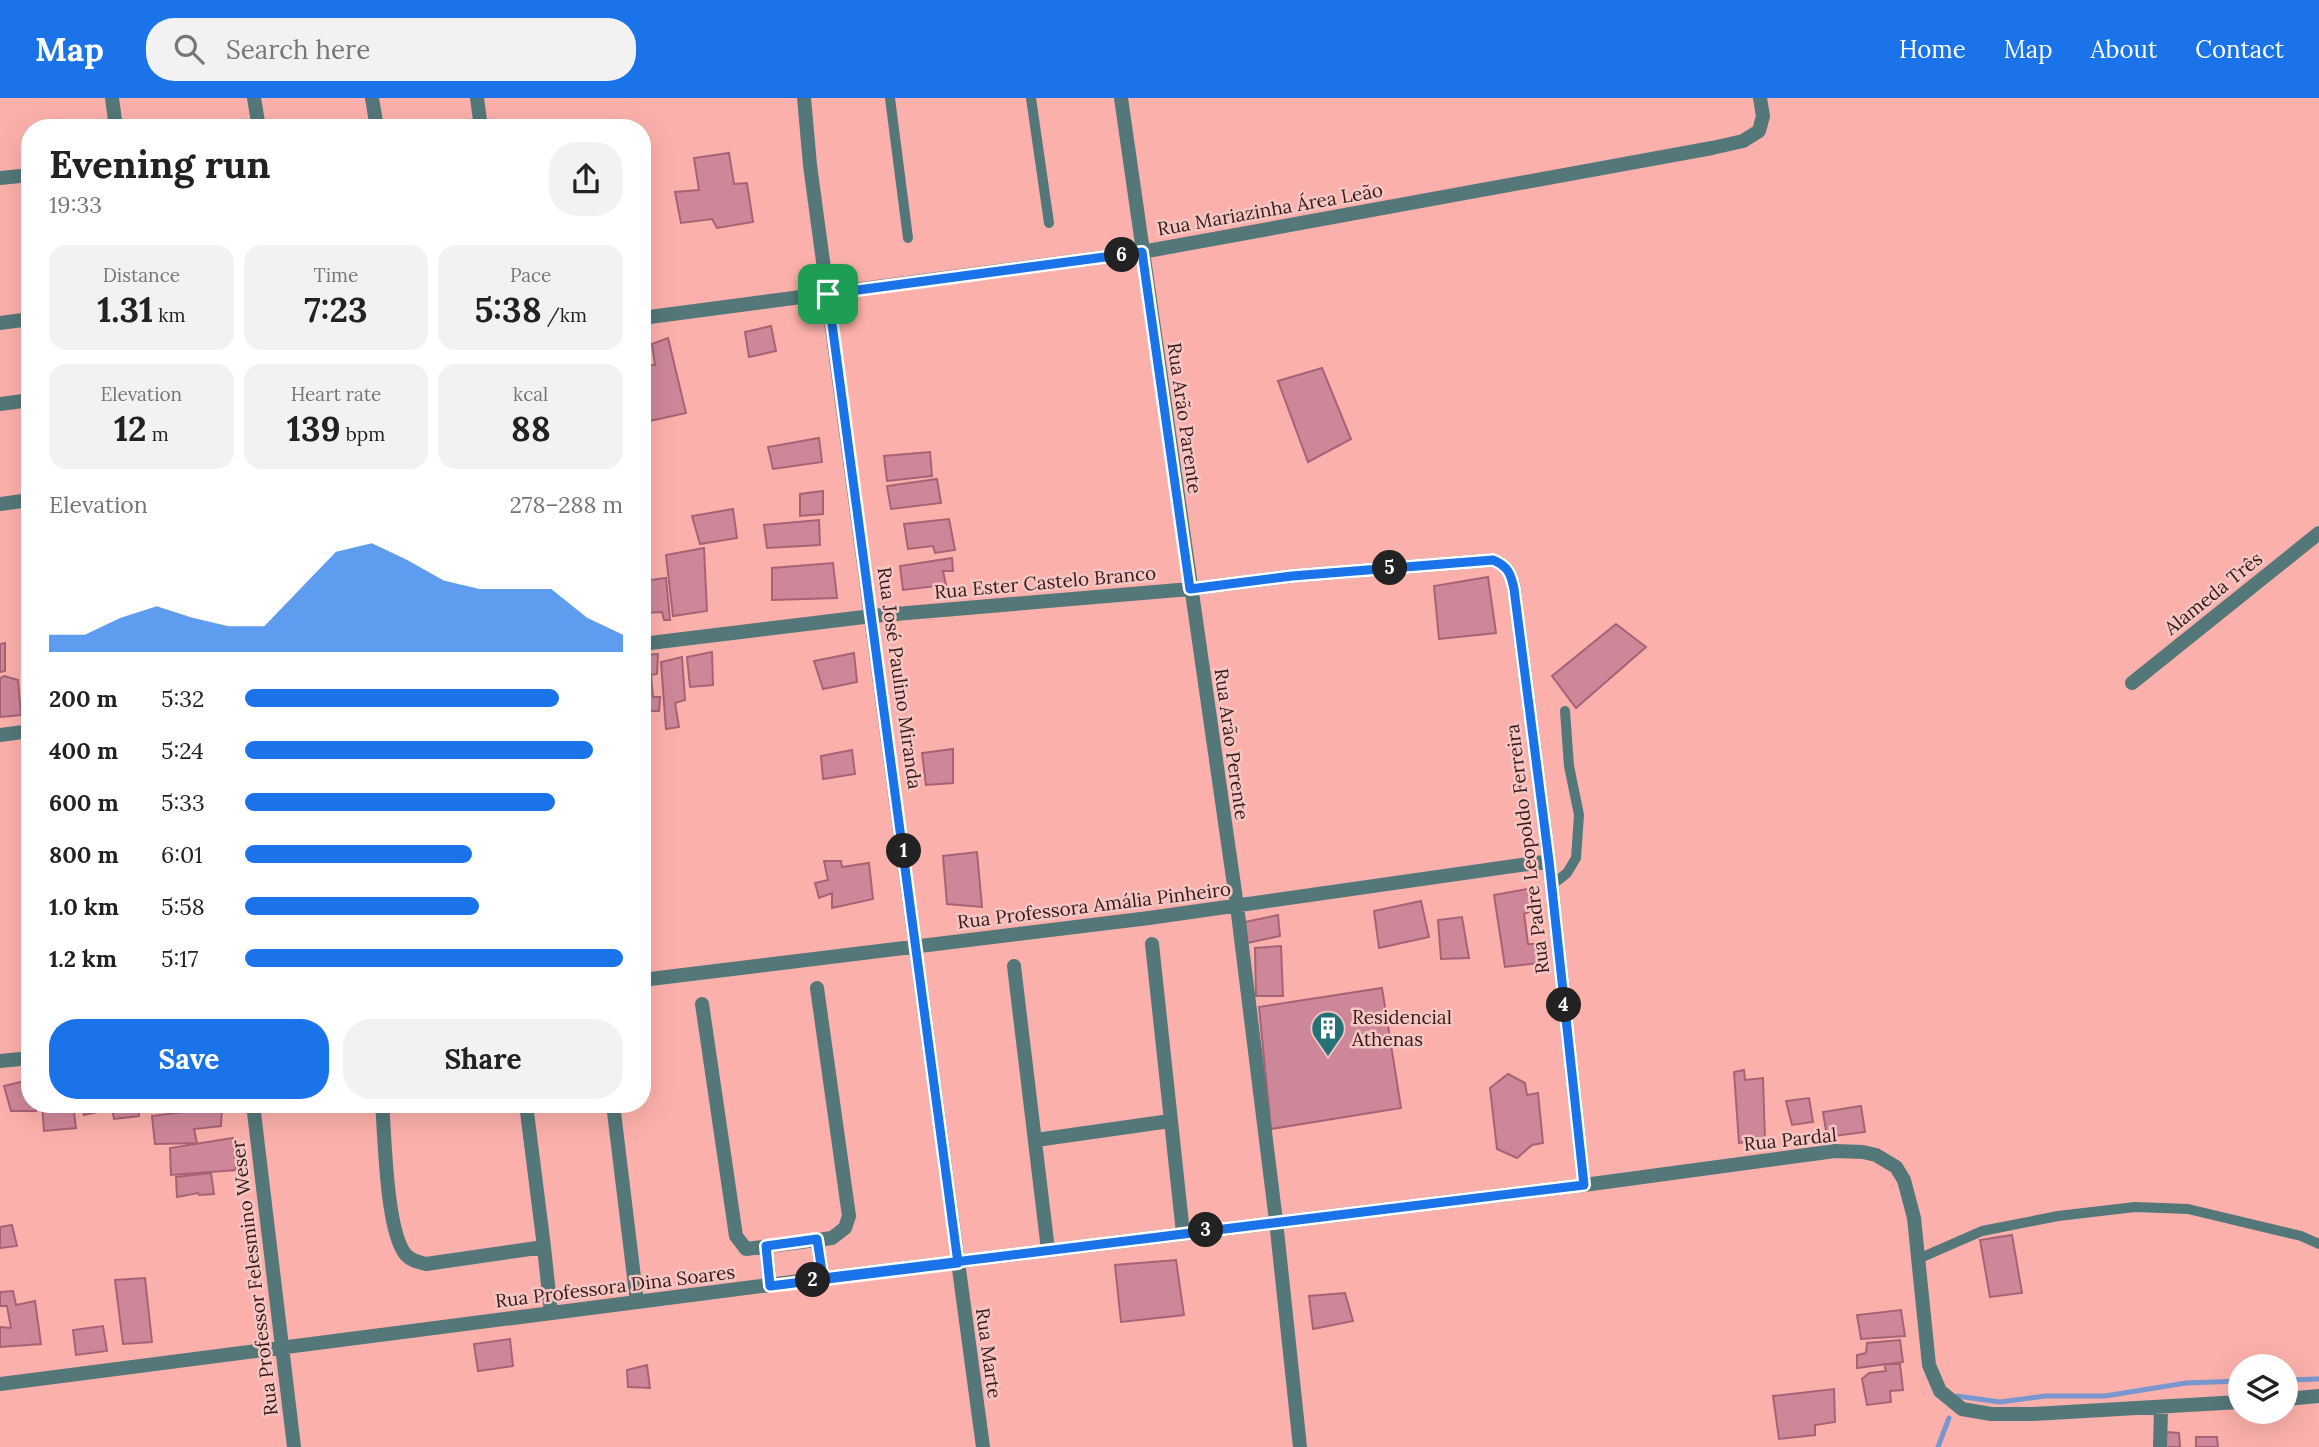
<!DOCTYPE html>
<meta charset="utf-8">
<style>
:root{--surface:#fff;--page:#f2f2f2;--text:#222;--muted:#767676;--accent:#1a73e8}
body{margin:0;font-family:Lora,serif;background:var(--page);color:var(--text);height:100vh;display:flex;flex-direction:column;font-size:26px;white-space:nowrap}
*{box-sizing:border-box;margin:0}
p{font-size:23px;color:var(--muted)}
.icon{flex:none;width:38px;height:38px;fill:none;stroke:currentColor;stroke-width:2;stroke-linecap:round;stroke-linejoin:round}
.map{position:relative;flex:1;overflow:hidden}
.panel{position:absolute;left:21px;top:21px;width:630px;height:994px;display:flex;flex-direction:column;background:var(--surface);border-radius:28px;box-shadow:0 7px 28px #0002}
.panel>*{flex:none}
.fabs{position:absolute;left:2228px;top:1256px;display:grid;gap:14px}
.fabs a{display:grid;place-items:center;width:70px;height:70px;border-radius:50%;background:var(--surface);box-shadow:0 7px 28px #0002;font-size:35px}
.pin{position:absolute;display:grid;place-items:center;width:60px;height:60px;color:#fff;margin:-30px;border-radius:14px;box-shadow:0 4px 10px #0006}
.km{position:absolute;width:35px;height:35px;margin:-18px;border-radius:50%;background:#222;color:#fff;font-size:19px;line-height:35px;text-align:center}
.round{display:grid;place-items:center;flex:none;width:74px;height:74px;border-radius:28px;background:var(--page)}
.overview{display:flex;align-items:center;justify-content:space-between;height:119px;padding:0 28px}
h1{font-size:38px;font-weight:700;line-height:52px}
.figures{display:grid;grid-template-columns:repeat(3,1fr);gap:10px;height:119px;padding:7px 28px}
.figures div{display:grid;align-content:center;border-radius:18px;background:var(--page);text-align:center}
.figures b{font-size:35px;font-weight:700}
.figures small{font-size:19px;font-weight:400}
.figures p{font-size:19px}
.chart{height:196px;padding:14px 28px}
.chart p{display:flex;justify-content:space-between}
.chart svg{width:100%;height:126px;margin-top:7px;fill:var(--accent);opacity:.7}
.button{display:flex;gap:14px;margin-top:auto;padding:14px 28px}
.button a{flex:1;height:80px;border-radius:28px;background:var(--accent);color:#fff;font-size:28px;font-weight:700;line-height:80px;text-align:center}
.button a+a{background:var(--page);color:var(--text)}
ul{padding:0 28px;list-style:none;font-size:23px}
li{display:grid;grid-template-columns:112px 84px 1fr;align-items:center;height:52px}
li i{height:18px;border-radius:9px;background:var(--accent)}
header{display:flex;align-items:center;gap:42px;box-sizing:border-box;height:98px;padding:0 35px;background:var(--accent);color:#fff}
header strong{font-size:33px}
nav{display:flex;gap:38px;margin-inline-start:auto;font-size:24px}
.search{width:490px;height:63px;background:var(--page);display:flex;align-items:center;gap:18px;box-sizing:border-box;padding:0 24px;border-radius:28px;color:var(--muted);font-size:26px}
.map>svg:first-child{display:block}
.lines{fill:none;stroke-linecap:round;stroke-linejoin:round}
.stream{stroke:#7996ce;stroke-width:5}
.building{fill:#ce8799;stroke:#a76375;stroke-width:2}
.lane{stroke:#54777a;stroke-width:10}
.street{stroke:#54777a;stroke-width:14}
.route-casing{stroke:#fff;stroke-width:14}
.route{stroke:#1a73e8;stroke-width:9}
.labels{text-anchor:middle;dominant-baseline:central;stroke-width:5;stroke-linejoin:round;paint-order:stroke}
.street-label{font-size:19px;fill:#371b19;stroke:#f5c6c3}
.poi-label{font-size:19px;fill:#371b19;stroke:#f5c6c3;text-anchor:start}
</style>
<header>
<strong>Map</strong>
<div class="search"><svg class="icon" aria-label="search" viewBox="0 0 24 24"><circle cx="10" cy="10" r="6"/><path d="M15 15l6 6"/></svg>Search here</div>
<nav><a>Home</a><a>Map</a><a>About</a><a>Contact</a></nav>
</header>
<div class="map">
<svg width="2319" height="1349" viewBox="0 0 2319 1349">
<rect width="100%" height="100%" fill="#fcb0ab"/>
<g class="lines">
<path class="stream" d="M2286 1282 2319 1281
M1957 1298 2000 1304 2045 1298H2105L2186 1285 2240 1283
M1938 1349 1949 1320"/>
</g>
<path class="building" d="M729 55 734 86 747 85 753 124 717 130 712 121 681 125 675 94 699 92 694 60Z
M771 228 776 253 749 259 745 234Z
M668 240 686 315 645 324 642 317V267H655L652 246Z
M1322 270 1351 341 1308 364 1278 283Z
M819 340 822 364 773 371 768 349Z
M930 354 932 378 887 383 884 358Z
M937 381 941 405 891 411 887 388Z
M823 393V416L800 418V396Z
M733 411 737 440 700 446 692 418Z
M949 421 955 452 935 455 933 448 908 451 904 426Z
M819 422 820 447 767 450 764 427Z
M704 450 707 513 673 518 666 457Z
M952 460 953 473H943L946 487 903 492 900 468Z
M833 465 837 500 772 502V470Z
M1488 479 1496 535 1439 541 1434 488Z
M666 480 670 522H664L662 514 646 515 643 483Z
M1616 526 1646 549 1576 610 1552 578Z
M5 545V573L0 574V546Z
M712 554 713 587 690 589 687 559Z
M854 555 857 584 823 591 814 563Z
M658 556 657 576 651 577 653 599H660L659 613H642V557Z
M682 559 685 602 675 605 679 629 666 631 661 564Z
M4 578 18 582 21 617 0 619V580Z
M953 651V685L926 687 922 655Z
M852 652 855 676 823 681 821 658Z
M977 754 982 809 947 806 943 758Z
M824 763H841L842 769 869 765 873 801 832 810V795L819 800 815 785 828 782Z
M1528 791 1531 813 1524 816 1528 846H1537L1538 865 1505 869 1494 797Z
M1421 803 1429 839 1379 850 1374 813Z
M1278 817 1280 838 1247 845 1245 824Z
M1462 819 1469 860 1441 861 1438 822Z
M1281 848 1283 898H1256L1255 850Z
M1382 890 1401 1010 1271 1031 1259 909Z
M1744 972 1745 982 1763 980 1765 1042 1739 1045 1734 974Z
M1508 976 1525 985 1527 997 1538 995 1543 1045 1532 1047 1517 1060 1497 1051 1490 990Z
M29 982 30 1006H34L36 1013H11L4 988Z
M1809 1000 1813 1024 1792 1027 1786 1003Z
M42 1006H73L76 1030 44 1033Z
M81 1006H106L107 1012 84 1017Z
M111 1006H138L139 1018 114 1021Z
M1861 1008 1865 1034 1827 1039 1823 1014Z
M222 1009 221 1028 194 1031 197 1045 155 1046 152 1018Z
M233 1040 236 1072 171 1077 170 1050Z
M211 1075 214 1096 199 1097 198 1095 177 1099 176 1079Z
M12 1127 17 1148 0 1150V1129Z
M2012 1137 2022 1195 1990 1199 1980 1142Z
M1176 1162 1184 1217 1121 1224 1115 1167Z
M145 1180 152 1244 123 1246 115 1182Z
M13 1193 16 1207 35 1203 41 1246 0 1249V1229L11 1230 7 1208H0V1194Z
M1345 1195 1353 1223 1313 1231 1309 1198Z
M1901 1212 1905 1238 1861 1241 1857 1217Z
M103 1228 107 1253 76 1257 73 1232Z
M510 1241 513 1268 478 1273 474 1246Z
M1900 1242 1903 1264 1857 1270V1257L1866 1255 1867 1245Z
M1884 1266H1900L1903 1292 1890 1293 1891 1304 1867 1307 1862 1281 1869 1275 1886 1273Z
M647 1267 650 1290 628 1289 627 1272Z
M1834 1291 1835 1324 1815 1327V1337L1779 1341 1773 1298Z
M2166 1334 2179 1335 2180 1349H2166Z
M2196 1339H2217L2218 1349H2196Z"/>
<g class="lines">
<path class="lane" d="M890 0 908 140
M1031 0 1049 125
M1552 787 1567 775 1576 760 1579 717 1569 668 1565 613
M1918 1161 1982 1133 2058 1118 2135 1109 2188 1111 2301 1138 2319 1146"/>
<path class="street" d="M112 0 116 30
M254 0 259 30
M372 0 377 30
M477 0 481 30
M804 0 810 67 983 1349
M1121 0 1237 808 1276 1123 1300 1349
M0 80 30 77
M642 220 1142 154 1712 50 1743 43 1759 33 1763 18 1760 0
M0 225 30 221
M0 306 30 302
M0 406 30 402
M642 546 872 518 1190 491 1292 478 1493 462C1508 468 1511 475 1514 491L1549 763 1584 1087
M2132 585 2319 435
M0 637 30 633
M1152 846 1183 1135
M1014 868 1048 1152
M642 882 1149 820 1549 763
M702 906 736 1138 746 1151 832 1140 845 1130 849 1118 817 890
M0 963 30 960
M253 1006 294 1349
M382 1006C385 1039 386 1134 406 1157 412 1163 418 1164 426 1166L544 1149 526 1006
M613 1006 637 1204
M1036 1042 1170 1023
M817 1141 823 1180
M766 1148 770 1188
M544 1149 551 1215
M0 1286 823 1180 1584 1087 1835 1053 1863 1054 1876 1057 1896 1069 1904 1082 1914 1120 1929 1267 1940 1293 1962 1311 1991 1316H2033L2240 1304
M2286 1301 2319 1298
M2160 1349 2161 1311"/>
</g>
<g class="lines">
<g class="route-casing">
<path id="route" d="M828 196 958 1165 770 1188 766 1148 817 1141 823 1180 1584 1087 1549 763 1514 491C1511 476 1508 468 1493 462L1292 478 1190 491 1142 154 828 196"/>
</g>
<use href="#route" class="route"/>
</g>
<defs>
<g id="building-pin" transform="scale(1.75)"><path d="M0 17L-7.5 6A9.5 9.5 0 1 1 7.5 6Z" fill="#267077" stroke="#f5c6c3"/><path d="M-4-6H4V6H1V3H-1V6H-4ZM-2.5-4.3h1.7v1.8h-1.7ZM.8-4.3h1.7v1.8H.8ZM-2.5-1h1.7V.8h-1.7ZM.8-1h1.7V.8H.8Z" fill="#fff"/></g>
</defs>
<g fill-rule="evenodd">
<use href="#building-pin" x="1328" y="930"/>
</g>
<g class="labels">
<g class="street-label">
<text transform="translate(1270 111) rotate(-10)">Rua Mariazinha Área Leão</text>
<text transform="translate(1185 320) rotate(82)">Rua Arão Parente</text>
<text transform="translate(1045 484) rotate(-5)">Rua Ester Castelo Branco</text>
<text transform="translate(2213 495) rotate(-39)">Alameda Três</text>
<text transform="translate(900 580) rotate(82)">Rua José Paulino Miranda</text>
<text transform="translate(1232 646) rotate(82)">Rua Arão Perente</text>
<text transform="translate(1527 751) rotate(-97)">Rua Padre Leopoldo Ferreira</text>
<text transform="translate(1094 807) rotate(-7)">Rua Professora Amália Pinheiro</text>
<text transform="translate(1790 1041) rotate(-6)">Rua Pardal</text>
<text transform="translate(254 1180) rotate(-97)">Rua Professor Felesmino Weser</text>
<text transform="translate(615 1188) rotate(-7)">Rua Professora Dina Soares</text>
<text transform="translate(989 1255) rotate(82)">Rua Marte</text>
</g>
<g class="poi-label">
<text x="1352" y="919">Residencial<tspan x="1352" dy="22">Athenas</tspan></text>
</g>
</g>
</svg>
<div class="fabs">
<a><svg class="icon" aria-label="layers" viewBox="0 0 24 24"><path d="M12 4l9 5-9 5-9-5zM3 14l9 5 9-5"/></svg></a>
</div>
<div class="pin" style="left:828px;top:196px;background:#1e9e55"><svg class="icon" aria-label="arrive" viewBox="0 0 24 24"><path d="M6 21V4h12l-3 4 3 4H6"/></svg></div>
<b class="km" style="left:904px;top:753px">1</b>
<b class="km" style="left:813px;top:1182px">2</b>
<b class="km" style="left:1206px;top:1132px">3</b>
<b class="km" style="left:1564px;top:907px">4</b>
<b class="km" style="left:1390px;top:470px">5</b>
<b class="km" style="left:1122px;top:157px">6</b>
<section class="panel">
<div class="overview"><div><h1>Evening run</h1><p>19:33</p></div><a class="round"><svg class="icon" aria-label="share" viewBox="0 0 24 24"><path d="M12 15V3M7 8l5-5 5 5M5 13v7h14v-7"/></svg></a></div>
<div class="figures">
<div><p>Distance</p><b>1.31<small> km</small></b></div>
<div><p>Time</p><b>7:23</b></div>
<div><p>Pace</p><b>5:38<small> /km</small></b></div>
</div>
<div class="figures">
<div><p>Elevation</p><b>12<small> m</small></b></div>
<div><p>Heart rate</p><b>139<small> bpm</small></b></div>
<div><p>kcal</p><b>88</b></div>
</div>
<div class="chart"><p><span>Elevation</span>278–288 m</p>
<svg viewBox="0 0 160 44" preserveAspectRatio="none"><path d="M0 44V38L10 38L20 32L30 28L40 32L50 35L60 35L70 22L80 9L90 6L100 12L110 19L120 22L130 22L140 22L150 32L160 38V44z"/></svg>
</div>
<ul>
<li><b>200 m</b>5:32<i style="width:83%"></i></li>
<li><b>400 m</b>5:24<i style="width:92%"></i></li>
<li><b>600 m</b>5:33<i style="width:82%"></i></li>
<li><b>800 m</b>6:01<i style="width:60%"></i></li>
<li><b>1.0 km</b>5:58<i style="width:62%"></i></li>
<li><b>1.2 km</b>5:17<i style="width:100%"></i></li>
</ul>
<div class="button"><a>Save</a><a>Share</a></div>
</section>
</div>
